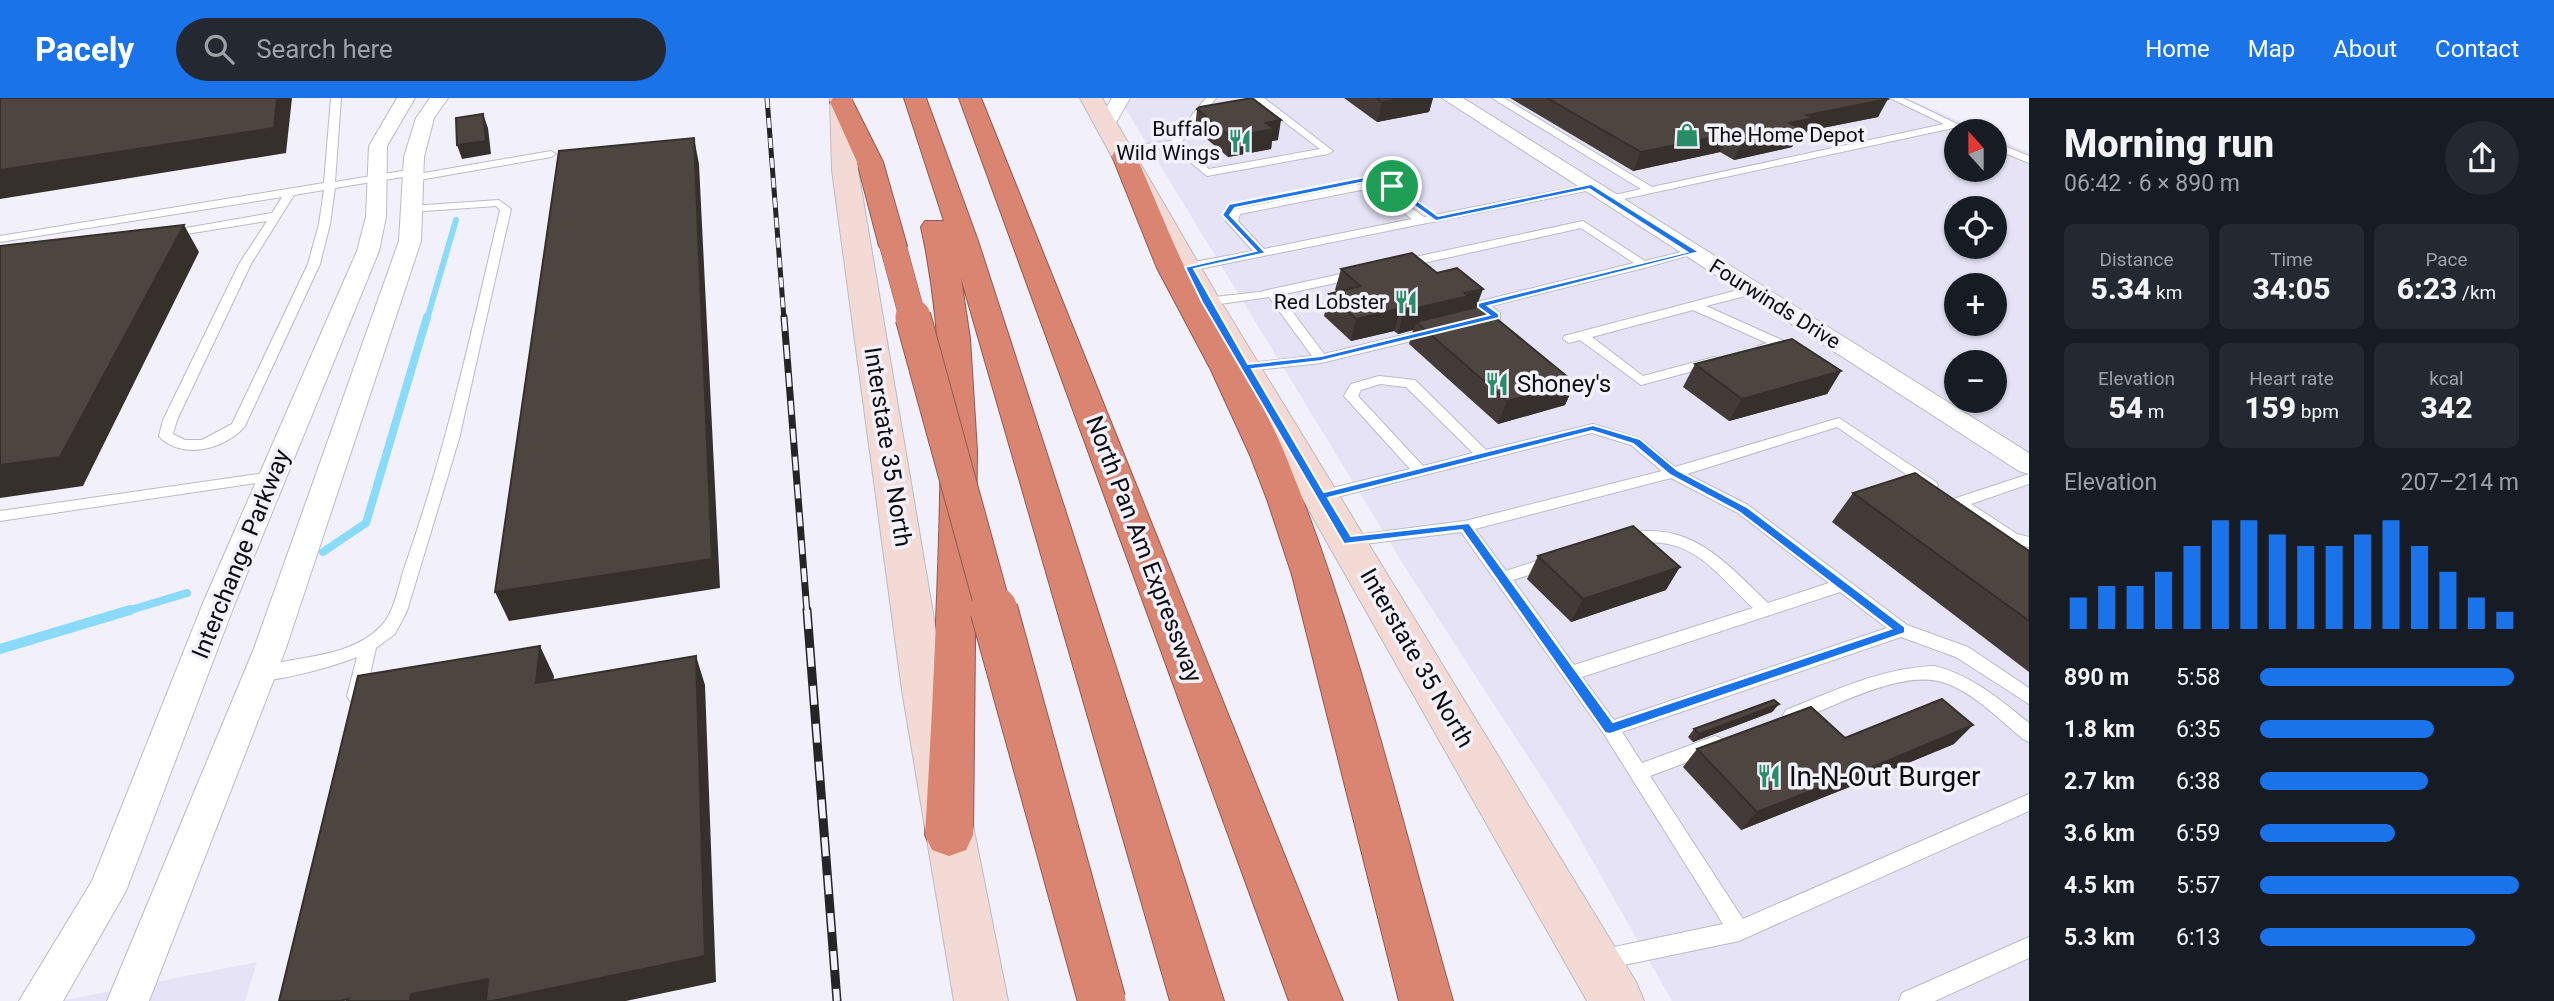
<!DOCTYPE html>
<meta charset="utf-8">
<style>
:root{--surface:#171b24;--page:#242831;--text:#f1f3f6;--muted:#9ea1a6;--accent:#1a73e8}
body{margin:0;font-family:Roboto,sans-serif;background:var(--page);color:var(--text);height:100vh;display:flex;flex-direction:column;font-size:26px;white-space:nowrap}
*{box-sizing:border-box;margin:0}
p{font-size:23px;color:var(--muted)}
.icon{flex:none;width:38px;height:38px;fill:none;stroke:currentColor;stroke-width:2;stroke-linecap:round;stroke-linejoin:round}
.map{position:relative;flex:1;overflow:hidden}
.details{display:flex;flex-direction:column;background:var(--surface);width:525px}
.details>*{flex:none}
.needle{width:46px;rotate:339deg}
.buttons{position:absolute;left:1944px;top:21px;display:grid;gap:14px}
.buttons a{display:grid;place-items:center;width:63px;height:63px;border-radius:50%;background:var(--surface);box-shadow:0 2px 5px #0004;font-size:35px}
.pin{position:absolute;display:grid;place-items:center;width:60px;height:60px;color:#fff;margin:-30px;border:4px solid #fff;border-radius:50%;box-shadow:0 2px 7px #0007}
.round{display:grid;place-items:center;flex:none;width:74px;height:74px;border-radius:37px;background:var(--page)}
.summary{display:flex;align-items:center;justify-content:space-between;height:119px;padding:0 35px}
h1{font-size:38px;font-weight:800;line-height:52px}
.stats{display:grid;grid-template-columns:repeat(3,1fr);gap:10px;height:119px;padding:7px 35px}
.stats div{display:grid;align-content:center;border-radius:10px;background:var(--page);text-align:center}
.stats b{font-size:30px;font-weight:800}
.stats small{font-size:19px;font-weight:400}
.stats p{font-size:19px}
.chart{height:196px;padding:14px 35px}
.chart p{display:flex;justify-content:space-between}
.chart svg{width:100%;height:126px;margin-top:7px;stroke:var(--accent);stroke-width:6}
ul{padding:0 35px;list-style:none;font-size:23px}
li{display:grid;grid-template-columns:112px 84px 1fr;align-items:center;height:52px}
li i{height:18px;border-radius:9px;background:var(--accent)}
header{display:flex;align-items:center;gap:42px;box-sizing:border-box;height:98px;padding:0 35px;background:var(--accent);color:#fff}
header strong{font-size:33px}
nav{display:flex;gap:38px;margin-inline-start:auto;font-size:24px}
.search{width:490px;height:63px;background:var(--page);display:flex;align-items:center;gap:18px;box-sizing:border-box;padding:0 24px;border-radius:38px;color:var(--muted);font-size:26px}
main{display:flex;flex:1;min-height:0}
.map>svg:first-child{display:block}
.built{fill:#e5e3f5;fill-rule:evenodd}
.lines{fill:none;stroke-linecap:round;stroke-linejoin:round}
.stream-far2{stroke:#8adafa;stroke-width:6}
.stream-far1{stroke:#8adafa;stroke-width:8}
.stream{stroke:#8adafa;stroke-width:10}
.lane-casing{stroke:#bbbbc4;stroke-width:2}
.street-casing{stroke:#bbbbc4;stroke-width:2}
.secondary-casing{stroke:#bbbbc4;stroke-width:2}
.highway-casing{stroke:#925b4f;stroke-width:2}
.lane{fill:#fff;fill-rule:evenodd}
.street{fill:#fff;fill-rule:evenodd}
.secondary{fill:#f4dad5;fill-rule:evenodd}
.highway{fill:#da8572;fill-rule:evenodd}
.rail-far2-casing{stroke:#252427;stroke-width:5}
.rail-far1-casing{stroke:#252427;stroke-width:7}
.rail-casing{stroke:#252427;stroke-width:9}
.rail-far2{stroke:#f2f1fb;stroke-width:3.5;stroke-dasharray:10;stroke-linecap:butt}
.rail-far1{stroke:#f2f1fb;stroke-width:4.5;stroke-dasharray:14;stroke-linecap:butt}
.rail{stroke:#f2f1fb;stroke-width:6;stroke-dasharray:19;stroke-linecap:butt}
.highway-bridge-far2-casing{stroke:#925b4f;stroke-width:27;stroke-linecap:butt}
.highway-bridge-far1-casing{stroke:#925b4f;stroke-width:37;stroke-linecap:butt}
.highway-bridge-casing{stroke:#925b4f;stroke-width:49;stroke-linecap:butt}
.highway-bridge-far2{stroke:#da8572;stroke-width:26}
.highway-bridge-far1{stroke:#da8572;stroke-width:35}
.highway-bridge{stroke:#da8572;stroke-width:47}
.wall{fill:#423b37}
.shaded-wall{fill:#36302d}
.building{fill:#4d4540;stroke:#36302d;stroke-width:2}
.route{fill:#1a73e8;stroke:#fff;stroke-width:2;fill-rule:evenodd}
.labels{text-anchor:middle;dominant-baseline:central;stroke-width:7;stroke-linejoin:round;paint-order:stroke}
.far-poi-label{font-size:21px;fill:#0d0c0f;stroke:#f2f1fb;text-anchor:end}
.far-street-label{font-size:21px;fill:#0d0c0f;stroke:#f2f1fb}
.poi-label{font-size:24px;fill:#0d0c0f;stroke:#f2f1fb;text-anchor:start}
.street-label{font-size:24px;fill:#0d0c0f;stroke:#f2f1fb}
.near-poi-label{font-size:28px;fill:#0d0c0f;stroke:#f2f1fb;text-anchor:start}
</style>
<header>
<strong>Pacely</strong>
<div class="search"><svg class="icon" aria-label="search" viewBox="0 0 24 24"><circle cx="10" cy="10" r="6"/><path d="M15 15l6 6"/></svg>Search here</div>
<nav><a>Home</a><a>Map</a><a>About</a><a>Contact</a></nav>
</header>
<main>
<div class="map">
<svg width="2029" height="903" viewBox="0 0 2029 903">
<rect width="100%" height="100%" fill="#f2f1fb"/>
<path class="built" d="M1119 0H1907L1981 33H1956V72H1995V40L2029 55V903H1672L1571 725 1408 474ZM1956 110H1995V149H1956ZM1956 187H1995V226H1956ZM1956 264H1995V303H1956Z
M257 864 245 903H60Z"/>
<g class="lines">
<path class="stream-far2" d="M427 221 456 122"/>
<path class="stream-far1" d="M323 454 366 425 427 219
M124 514 187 495"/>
<path class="stream" d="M0 551 130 512"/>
<g class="lane-casing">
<path id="lane" d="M331 0H341L335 84 414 71 418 72V76L551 53 556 56 551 59 413 83 409 82V78L335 90 330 126 320 166 245 328C226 351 181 363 159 338L163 322 239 166 267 123 168 139 162 136 168 133 272 115 282 99 0 144V138L324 85ZM324 92 319 126 308 166 232 326 202 342H185L173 336 177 322 251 166 294 97Z
M1206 0H1216L1180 46 1209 71 1320 51 1253 0H1264L1333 53 1328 56 1207 78 1172 49 1121 55 1116 52 1121 49 1171 43Z
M1492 0H1504L1652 89 1944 26 1890 0H1903L1972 33H1960L1953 30 1610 104 1606 103V99L1641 91Z
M1995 44 2029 58V65L1995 51Z
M1361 86 1382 89 1424 119 1591 86 1596 89 1591 92 1189 173 1183 169 1189 165 1253 153 1226 123 1232 112ZM1361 92 1375 94 1412 121 1264 151 1238 123 1240 116Z
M499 102 511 111 459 341 407 513 395 536 376 550 365 598 362 603 356 605 350 603 347 598 357 559C337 567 271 587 253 581L250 576 253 571C295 557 350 562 382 527 395 513 399 485 405 468 446 351 472 232 500 112L496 108 410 114 405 111 410 108Z
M1583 123 1645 163 1694 151 1700 154 1648 169 1491 208 1500 215V221L1474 228 1468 224 1470 221 1486 217 1477 210V204L1634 165 1581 130 1401 170 1395 166 1401 162Z
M1359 172 1363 173V179L1280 197 1324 256 1432 230 1438 234 1436 237 1321 265 1246 273 1241 272V266L1312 258 1269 199 1206 208 1200 204 1206 200 1259 194Z
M1753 188 1757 189V195L1706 208 1784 243V249L1763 255 1758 254V248L1767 245 1693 212 1592 239 1643 278 1714 259 1721 263 1719 266 1641 287 1580 242 1569 245 1563 241 1564 238Z
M1379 278 1415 282 1486 352 1593 326 1641 341 1675 369 1839 320 1936 384 1938 387 1936 390H1926L1837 329 1687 376 1748 407 1907 527 1968 549 2029 590V606L1956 559 1901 539 1622 634 1642 665 1715 638 1722 641 1724 646 1722 651 1650 678 1743 821 2029 696V713L1739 843 1600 872 1592 869 1589 862 1592 855 1600 852 1723 826 1604 636 1461 434 1348 448 1340 443 1348 438 1465 423 1662 373 1631 347 1592 335 1321 403 1316 402 1314 398 1316 394 1410 371 1344 298 1351 286ZM1380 286 1406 289 1473 355 1423 368 1358 298 1361 292ZM1671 380 1738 415 1829 485 1768 505C1722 461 1687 418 1616 438L1614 442 1622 447C1690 434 1708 467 1753 510L1574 567 1513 482 1557 468 1559 464 1557 460 1551 458 1506 473 1475 431ZM1840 494 1887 530 1614 622 1582 579Z
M272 374 277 376 279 379 277 382 0 423V413Z
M2029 376V386L1971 406 2017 436 2029 439V449L2006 444 1950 405 1953 401Z
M1934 568C1972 577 1999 601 2029 625V644L2023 641C2000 622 1976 597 1948 586 1904 568 1834 610 1792 624L1786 622 1783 617 1786 612C1834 593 1881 570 1934 568Z
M2029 839V860L1935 903H1899L1902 895Z"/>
</g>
<g class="street-casing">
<path id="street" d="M397 0H415L387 48 386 119 379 153 235 505 126 793 63 903H19L92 783 203 505 357 153 366 119 369 48Z
M430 0H448L434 20 424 59 421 143 285 553 149 903H107L253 553 399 143 404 59 416 20Z
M1112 0H1130L1113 30H1099L1097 26Z
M1442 0H1463L2029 355V376L2019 373Z"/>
</g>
<g class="secondary-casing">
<path id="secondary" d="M830 0H852L858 72 946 592 1008 903H954L902 592 832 72Z
M1080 0H1102L1221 204 1636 884 1644 903H1587L1191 204Z"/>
</g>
<g class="highway-casing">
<path id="highway" d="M833 0H851L883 64 907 148 903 154 893 156 883 154 879 148 857 64 830 4Z
M904 0H926L978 143 1224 903H1170L961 180 970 241 977 353 973 737 966 752 949 758 932 752 925 737C931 638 936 539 939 440 942 335 944 233 921 129L925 123H944Z
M959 0H981L1343 903H1289Z
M1124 51 1133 53 1136 58C1153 95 1167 133 1185 170 1217 234 1260 294 1287 361 1358 536 1401 722 1453 903H1399L1292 477 1268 404 1250 357 1211 272 1157 170 1112 58 1115 53Z"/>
</g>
<use href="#lane" class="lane"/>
<use href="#street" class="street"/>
<use href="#secondary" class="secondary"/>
<use href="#highway" class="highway"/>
<g class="rail-far2-casing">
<path id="rail-far2" d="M767 0 784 221"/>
</g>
<g class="rail-far1-casing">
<path id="rail-far1" d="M784 219 807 514"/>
</g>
<g class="rail-casing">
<path id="rail" d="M807 512 837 903"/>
</g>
<use href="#rail-far2" class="rail-far2"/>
<use href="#rail-far1" class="rail-far1"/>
<use href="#rail" class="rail"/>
<g class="highway-bridge-far2-casing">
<path id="highway-bridge-far2" d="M893 148 913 221"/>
</g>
<g class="highway-bridge-far1-casing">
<path id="highway-bridge-far1" d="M913 219 994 514"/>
</g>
<g class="highway-bridge-casing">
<path id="highway-bridge" d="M994 512 1102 903"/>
</g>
<use href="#highway-bridge-far2" class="highway-bridge-far2"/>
<use href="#highway-bridge-far1" class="highway-bridge-far1"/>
<use href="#highway-bridge" class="highway-bridge"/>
</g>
<path class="wall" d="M1344 0H1433L1429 14 1377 24Z
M1510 0H1887L1878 19 1807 33 1804 39 1797 40 1792 49 1734 62 1720 54 1633 73Z
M1197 11 1278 42 1272 43 1271 51 1228 59 1195 31Z
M1341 171 1477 209 1575 285 1565 307 1498 326 1409 246 1413 232 1398 236 1394 233 1351 243 1324 218 1329 196 1337 194 1335 192Z
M1695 266 1841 273 1827 296 1729 323 1683 289Z
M1853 395 2029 453V574L1832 424Z
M1538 458 1666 492 1571 524 1527 481Z
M1779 606 1772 614 1693 644 1688 639 1694 631Z
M1845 640 1954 646 1857 686 1741 732 1683 669 1697 651Z"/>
<path class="shaded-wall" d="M277 0H292L286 55 0 101V72Z
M1404 0H1433L1429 14 1377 24 1382 4Z
M1888 1 1878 19 1807 33 1804 39 1797 40 1792 49 1734 62 1743 43 1790 25 1807 17Z
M483 16 488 30 491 56 462 61 457 47Z
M1281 22 1278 42 1272 43 1271 51 1228 59 1231 39 1266 25Z
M1729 36 1720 54 1633 73 1641 54Z
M694 40 699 66 720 490 509 523 495 494Z
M184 127 199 154 83 388 0 400V367Z
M1483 191 1475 213 1416 224 1413 232 1398 236 1404 213Z
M1401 210 1394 233 1351 243 1356 221Z
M1841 273 1827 296 1729 323 1742 301Z
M1575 285 1565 307 1498 326 1507 303Z
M1680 469 1666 492 1571 524 1583 501Z
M540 548 554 578 550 614 536 585Z
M696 558 705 587 716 884 626 903H410L411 896 488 881Z
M1779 606 1772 614 1693 644 1699 636Z
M1973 627 1954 646 1857 686 1741 732 1757 714Z"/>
<path class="building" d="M0 0H277L274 30 0 72Z
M1252 0 1281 22 1266 25 1274 31 1231 39 1197 11 1200 9Z
M1376 0H1404L1382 4Z
M1547 0H1887L1888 1 1807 17 1814 20 1790 25 1802 31 1743 43 1729 36 1641 54Z
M483 16 486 43 457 47 456 20Z
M694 40 712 461 495 494 559 53Z
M184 127 60 359 0 367V148Z
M1412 155 1437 175 1457 170 1483 191 1465 195 1469 198 1404 213 1401 210 1356 221 1329 196 1360 188 1341 171Z
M1481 208 1575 285 1507 303 1416 224Z
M1792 241 1841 273 1742 301 1695 266Z
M1915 375 2029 453V523L1853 395Z
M1633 428 1680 469 1583 501 1538 458Z
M540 548 536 585 696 558 705 858 492 903H486L488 881 411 896 410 903H347L348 901 340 903H279L358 578Z
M1942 601 1973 627 1875 668 1757 714 1697 651 1811 609 1845 640Z
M1774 602 1779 606 1699 636 1694 631Z"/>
<path class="route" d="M1365 79 1394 86 1438 118 1591 86 1699 154 1488 208 1499 216V220L1321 263 1252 271 1324 394 1593 327 1640 341 1677 372 1747 409 1905 529V535L1610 636 1605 635 1462 432 1344 446 1202 204 1185 169 1256 153 1222 117 1229 106ZM1365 84 1389 90 1436 123 1589 91 1687 154 1478 205V209L1489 217 1321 258 1248 266 1194 171 1266 155 1230 117 1235 110ZM1592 333 1633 346 1670 377 1739 414 1891 531 1613 624 1469 425 1351 438 1328 400Z"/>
<defs>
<g id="shop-bare" transform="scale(1.89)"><path d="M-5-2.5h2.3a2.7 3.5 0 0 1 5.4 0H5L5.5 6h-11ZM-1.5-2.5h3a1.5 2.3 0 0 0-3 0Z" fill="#288c67" stroke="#f2f1fb" stroke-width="2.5" paint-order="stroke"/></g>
<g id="restaurant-bare" transform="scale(1.89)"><path d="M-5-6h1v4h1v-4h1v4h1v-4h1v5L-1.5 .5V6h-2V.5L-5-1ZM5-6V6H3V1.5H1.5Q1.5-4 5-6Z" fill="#288c67" stroke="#f2f1fb" stroke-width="2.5" paint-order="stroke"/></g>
</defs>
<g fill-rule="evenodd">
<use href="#shop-bare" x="1687" y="37"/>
<use href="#restaurant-bare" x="1240" y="43"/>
<use href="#restaurant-bare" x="1406" y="204"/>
<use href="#restaurant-bare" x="1497" y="286"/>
<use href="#restaurant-bare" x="1769" y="678"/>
</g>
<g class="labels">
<g class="far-poi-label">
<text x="1220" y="31">Buffalo<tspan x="1220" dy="24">Wild Wings</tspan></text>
<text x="1707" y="37" text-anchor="start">The Home Depot</text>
<text x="1386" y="204">Red Lobster</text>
</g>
<g class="far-street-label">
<text transform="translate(1775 206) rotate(32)">Fourwinds Drive</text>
</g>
<g class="poi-label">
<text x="1517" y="286">Shoney's</text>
</g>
<g class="street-label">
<text transform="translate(888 349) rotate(81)">Interstate 35 North</text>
<text transform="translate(1144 451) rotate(69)">North Pan Am Expressway</text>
<text transform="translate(241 456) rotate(-68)">Interchange Parkway</text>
<text transform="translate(1417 560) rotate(60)">Interstate 35 North</text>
</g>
<g class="near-poi-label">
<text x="1789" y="678">In-N-Out Burger</text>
</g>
</g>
</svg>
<div class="buttons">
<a><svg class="needle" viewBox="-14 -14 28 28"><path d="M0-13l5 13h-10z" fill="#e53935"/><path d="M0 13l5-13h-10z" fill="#9ea1a6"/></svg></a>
<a><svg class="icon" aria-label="locate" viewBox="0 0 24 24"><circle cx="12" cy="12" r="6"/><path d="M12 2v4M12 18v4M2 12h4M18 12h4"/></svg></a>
<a>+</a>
<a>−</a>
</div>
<div class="pin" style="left:1392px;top:88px;background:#1e9e55"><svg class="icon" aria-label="arrive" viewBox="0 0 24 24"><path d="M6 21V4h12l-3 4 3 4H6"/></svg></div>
</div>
<section class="details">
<div class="summary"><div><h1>Morning run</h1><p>06:42 · 6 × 890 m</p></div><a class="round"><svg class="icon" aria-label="share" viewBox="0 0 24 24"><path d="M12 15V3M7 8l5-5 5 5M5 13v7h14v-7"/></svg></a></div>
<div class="stats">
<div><p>Distance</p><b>5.34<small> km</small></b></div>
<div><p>Time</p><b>34:05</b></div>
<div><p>Pace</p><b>6:23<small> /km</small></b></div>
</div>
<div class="stats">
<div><p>Elevation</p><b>54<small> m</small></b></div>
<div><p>Heart rate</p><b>159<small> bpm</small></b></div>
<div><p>kcal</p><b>342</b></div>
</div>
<div class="chart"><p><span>Elevation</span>207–214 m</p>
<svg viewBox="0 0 160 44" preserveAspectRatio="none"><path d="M5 44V33M15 44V29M25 44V29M35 44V24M45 44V15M55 44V6M65 44V6M75 44V11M85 44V15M95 44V15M105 44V11M115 44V6M125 44V15M135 44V24M145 44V33M155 44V38"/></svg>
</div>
<ul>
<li><b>890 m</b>5:58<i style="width:98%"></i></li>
<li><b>1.8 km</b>6:35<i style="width:67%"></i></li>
<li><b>2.7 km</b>6:38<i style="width:65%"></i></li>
<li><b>3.6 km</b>6:59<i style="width:52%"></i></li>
<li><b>4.5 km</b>5:57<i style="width:100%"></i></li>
<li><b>5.3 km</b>6:13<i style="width:83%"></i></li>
</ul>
</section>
</main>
